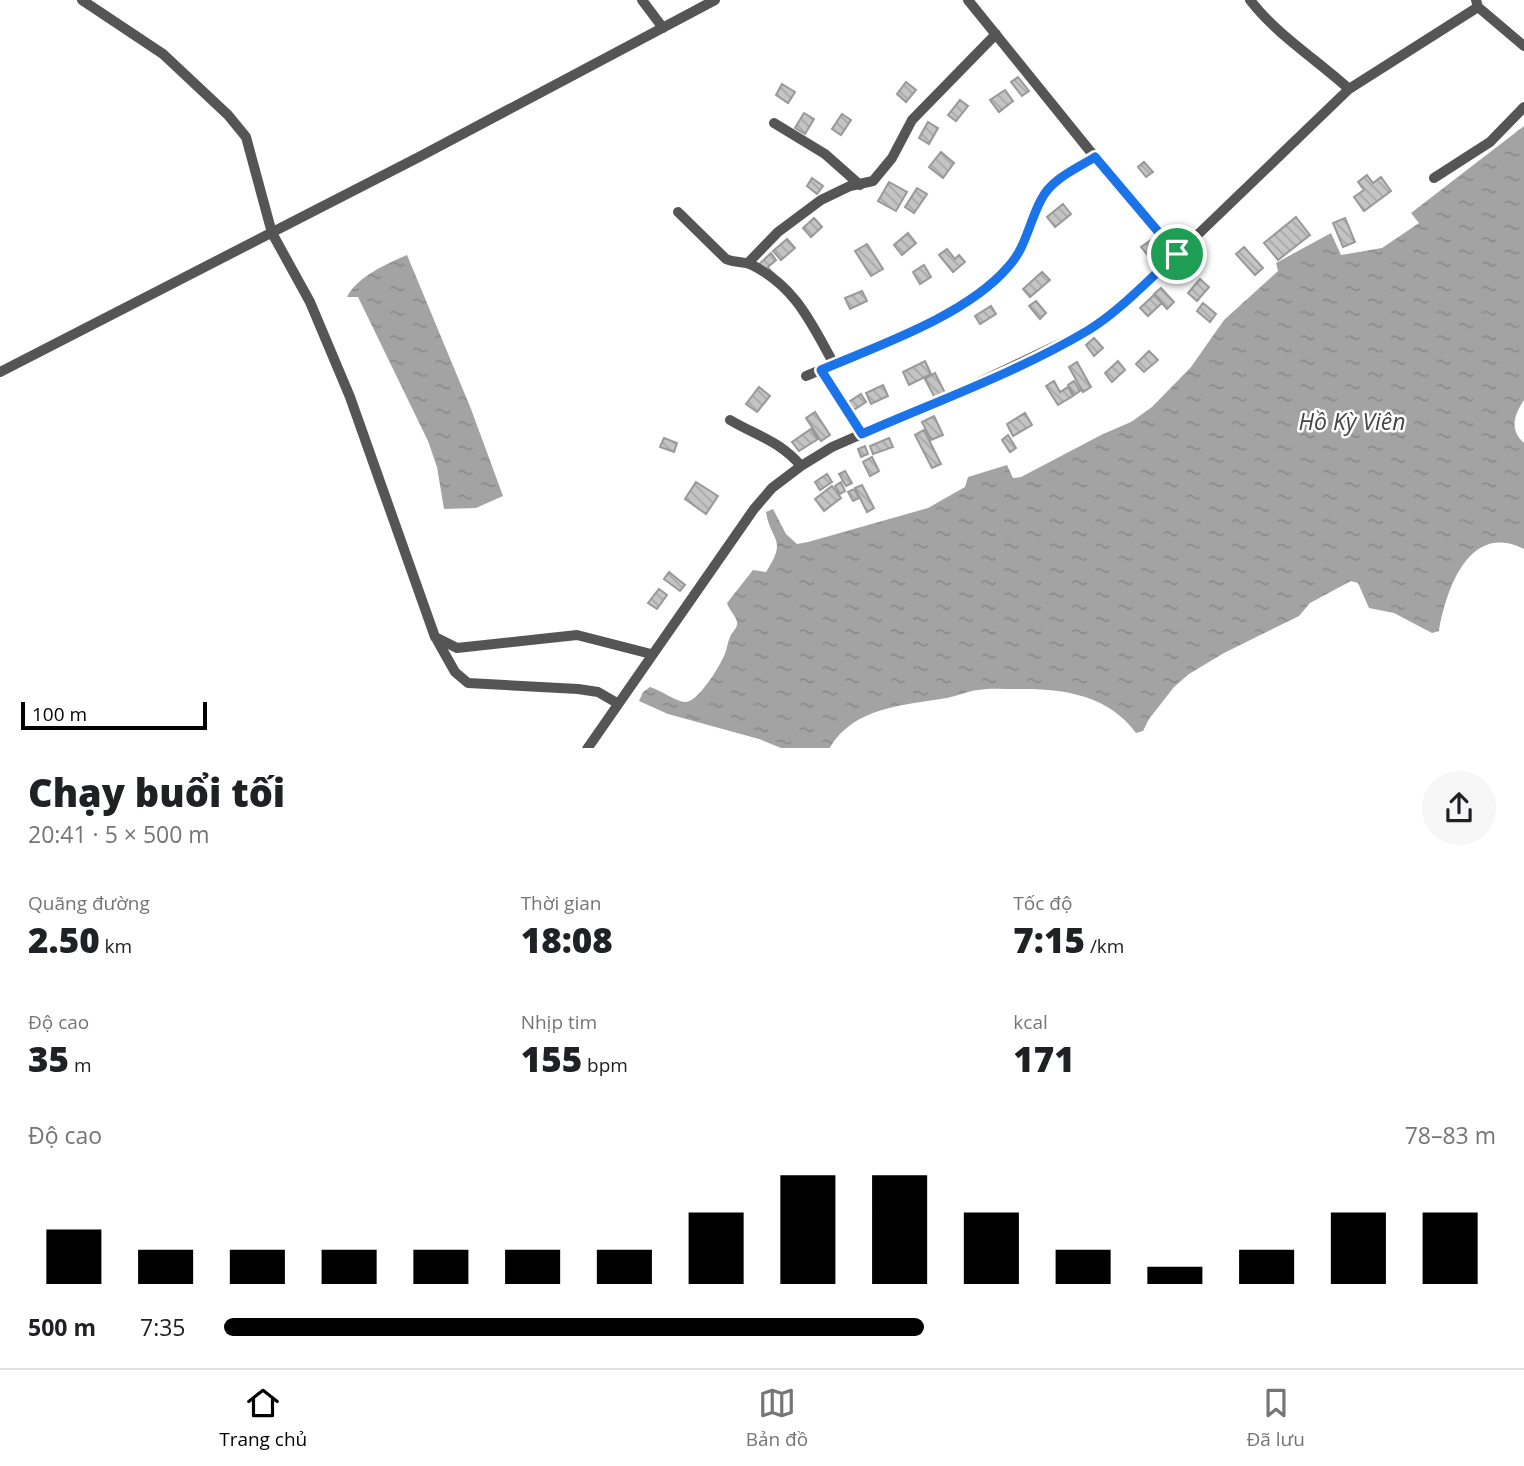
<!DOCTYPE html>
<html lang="vi">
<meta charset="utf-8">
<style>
:root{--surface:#fff;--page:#f6f6f6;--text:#202124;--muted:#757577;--line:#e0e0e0;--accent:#000}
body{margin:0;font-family:"Open Sans",sans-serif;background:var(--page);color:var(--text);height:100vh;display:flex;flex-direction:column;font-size:26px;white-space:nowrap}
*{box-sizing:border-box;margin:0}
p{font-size:23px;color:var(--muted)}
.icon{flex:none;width:38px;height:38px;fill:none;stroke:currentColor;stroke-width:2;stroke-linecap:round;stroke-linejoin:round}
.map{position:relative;height:748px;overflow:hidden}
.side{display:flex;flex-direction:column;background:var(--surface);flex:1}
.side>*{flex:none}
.scale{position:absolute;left:21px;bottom:18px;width:186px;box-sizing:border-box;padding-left:7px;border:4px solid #000;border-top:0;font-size:19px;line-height:24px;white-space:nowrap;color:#000;-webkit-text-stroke:5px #fff;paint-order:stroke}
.pin{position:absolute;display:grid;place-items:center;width:60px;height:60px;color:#fff;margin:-30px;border:4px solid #fff;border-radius:50%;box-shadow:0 2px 7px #0007}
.round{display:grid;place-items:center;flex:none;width:74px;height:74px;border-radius:37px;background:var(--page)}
.summary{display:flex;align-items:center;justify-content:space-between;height:119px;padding:0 28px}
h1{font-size:38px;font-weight:800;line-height:52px}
.figures{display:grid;grid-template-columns:repeat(3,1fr);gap:10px;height:119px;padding:7px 28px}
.figures div{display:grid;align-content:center}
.figures b{font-size:35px;font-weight:800}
.figures small{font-size:19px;font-weight:400}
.figures p{font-size:19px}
.chart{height:196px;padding:14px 28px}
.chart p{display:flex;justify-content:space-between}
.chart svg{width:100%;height:126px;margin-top:7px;stroke:var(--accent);stroke-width:6}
ul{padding:0 28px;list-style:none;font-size:23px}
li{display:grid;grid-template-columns:112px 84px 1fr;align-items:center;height:52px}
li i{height:18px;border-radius:9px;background:var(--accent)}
.tab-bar{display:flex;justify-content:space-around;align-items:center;height:98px;border-top:2px solid var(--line);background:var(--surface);font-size:19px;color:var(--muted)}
.tab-bar a{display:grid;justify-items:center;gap:4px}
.tab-bar .on{color:var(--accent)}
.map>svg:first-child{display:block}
.water{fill:url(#water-ripples)}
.building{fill:url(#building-back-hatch);stroke:#999;stroke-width:2}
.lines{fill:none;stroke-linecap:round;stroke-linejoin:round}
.street{stroke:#555;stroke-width:10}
.route-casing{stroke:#fff;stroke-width:14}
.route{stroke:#1a73e8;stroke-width:9}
.labels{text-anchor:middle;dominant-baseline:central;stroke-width:5;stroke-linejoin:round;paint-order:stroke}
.water-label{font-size:23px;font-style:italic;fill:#444;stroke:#fff}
</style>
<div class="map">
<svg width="1524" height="749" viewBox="0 0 1524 749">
<defs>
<pattern id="water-ripples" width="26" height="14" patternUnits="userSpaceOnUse" patternTransform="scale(1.75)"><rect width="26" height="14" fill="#a3a3a3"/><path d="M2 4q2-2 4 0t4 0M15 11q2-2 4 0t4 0" fill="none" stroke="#8b8b8b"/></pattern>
<pattern id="building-back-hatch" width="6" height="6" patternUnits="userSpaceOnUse" patternTransform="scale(1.75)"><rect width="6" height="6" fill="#c4c4c4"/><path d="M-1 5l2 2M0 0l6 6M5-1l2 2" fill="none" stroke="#a7a7a7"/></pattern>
</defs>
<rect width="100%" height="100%" fill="#fff"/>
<path class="water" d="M1524 126V400C1514 415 1509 430 1524 443V549C1469 521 1446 590 1439 631L1432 633 1394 613 1369 608 1358 583 1351 581 1310 603 1299 616 1224 653 1189 674 1174 687 1149 719 1143 731 1136 733C1108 694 1060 688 1016 689 1003 689 990 688 978 690 967 691 958 696 947 698 904 705 853 707 829 749L781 748 759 739 668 714 639 701 643 692 650 687C660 690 677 702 685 702 697 703 718 669 723 658 727 651 727 644 730 637 732 632 738 628 737 622 736 616 729 610 727 603L753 570 766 572C788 538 771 542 766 512L773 509 786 534 797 544 808 542 928 508 965 487 968 477 1007 465 1013 478 1021 477 1103 434 1131 422 1152 407 1191 367 1224 320 1278 271 1276 263 1331 233 1341 255 1382 248 1419 223 1411 213Z
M407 255 471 409 503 496 476 508 444 509 437 467 428 441 358 297H347C357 277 386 264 407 255Z"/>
<path class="building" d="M1018 77 1029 91 1022 96 1011 82Z
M906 82 916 90 906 102 897 94Z
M782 84 795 92 788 103 776 95Z
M1005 90 1013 101 999 112 990 100Z
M960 100 968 106 956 121 948 115Z
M804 113 814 119 805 134 795 128Z
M842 114 851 120 841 135 832 129Z
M928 122 938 128 929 144 919 138Z
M941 152 954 163 943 178 929 167Z
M1144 162 1153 172 1146 177 1138 167Z
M1367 175 1373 183 1381 177 1391 191 1364 211 1354 197 1364 190 1358 182Z
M812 178 823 186 817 194 807 186Z
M889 182 907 192 896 211 878 201Z
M917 188 927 194 914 213 905 207Z
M1063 204 1071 214 1055 227 1047 217Z
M1296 217 1310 235 1278 260 1264 243Z
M814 218 822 227 811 237 803 228Z
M1345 218 1355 242 1343 247 1333 223Z
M908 233 916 243 902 255 894 245Z
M787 239 795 248 781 260 773 251Z
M1151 240 1165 258 1156 265 1141 247Z
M867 244 883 269 871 276 855 251Z
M1244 247 1263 268 1255 275 1236 254Z
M947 249 955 259 959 255 965 262 953 272 939 255Z
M771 253 776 260 768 267 775 276 757 266Z
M924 265 931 277 920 284 913 272Z
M1042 272 1050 280 1030 297 1023 289Z
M1200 279 1209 287 1197 301 1188 293Z
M1161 288 1174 302 1167 309 1154 294Z
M862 291 867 301 850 309 845 298Z
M1154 295 1162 303 1148 316 1140 308Z
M1036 301 1046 313 1040 319 1029 306Z
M1203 303 1216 314 1210 322 1197 311Z
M991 306 996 314 980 324 975 316Z
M1094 338 1103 348 1094 356 1086 345Z
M1149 351 1158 360 1144 372 1136 364Z
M925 361 931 374 909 385 903 372Z
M1118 361 1125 370 1112 382 1105 373Z
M1077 362 1091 387 1083 392 1069 367Z
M935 373 946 395 936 400 925 379Z
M1054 381 1060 392 1068 387 1073 396 1058 405 1046 386Z
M1074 381 1080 391 1074 395 1068 385Z
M883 385 888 396 871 404 866 393Z
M759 387 770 396 757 412 746 404Z
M861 394 866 402 849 413 844 405Z
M815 412 830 435 821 441 806 418Z
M1025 413 1032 425 1013 436 1007 424Z
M934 416 943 435 931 440 922 422Z
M811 429 818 439 799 451 792 442Z
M924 430 941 464 932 468 915 435Z
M1008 435 1016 448 1010 452 1002 440Z
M664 438 677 443 674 452 660 447Z
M889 438 893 447 873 454 870 446Z
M865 446 868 454 861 457 858 449Z
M872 457 879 471 870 476 863 462Z
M845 471 852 483 846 486 839 474Z
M827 474 832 482 820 490 815 482Z
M696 482 718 496 706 514 685 499Z
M841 482 845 491 840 494 835 486Z
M862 485 874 508 867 512 855 488Z
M832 486 841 498 824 511 815 499Z
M854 489 859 498 853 501 848 492Z
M669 572 685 585 680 591 664 579Z
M659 589 667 595 657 609 648 603Z"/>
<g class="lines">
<path class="street" d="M82 0 163 54 228 115 246 137 272 233 310 302 350 397 435 637 457 648 577 635 651 654
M642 0 663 28
M968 0 1090 151 1177 254
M1250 0C1277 35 1316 59 1349 89
M1476 0 1478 7 1524 46
M774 123 825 154 860 185
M1434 178 1490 142 1524 107
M678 212 726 259C734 263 744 261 752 265 796 287 811 323 834 364
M748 263 778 232 821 200 850 186 873 181 892 158 912 120 996 34
M821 370 862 434
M0 372 419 157 715 0
M806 376C868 349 963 319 1008 268 1026 248 1029 222 1040 200 1051 179 1076 169 1095 157
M730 420C757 436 780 441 801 466
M437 640 455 672 468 683 578 689 598 692 617 703
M587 749 754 509 772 488 801 466 832 447 965 389 1089 330 1129 298 1188 244 1349 89 1478 7"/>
</g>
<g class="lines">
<g class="route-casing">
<path id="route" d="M1095 157 1177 254C1148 280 1120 311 1087 331 1018 372 935 402 862 434L821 370C880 345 967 315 1008 267 1026 248 1029 222 1041 200 1051 179 1076 169 1095 157Z"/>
</g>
<use href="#route" class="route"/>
</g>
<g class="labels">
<g class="water-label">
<text x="1352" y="421">Hồ Kỳ Viên</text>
</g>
</g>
</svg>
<div class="scale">100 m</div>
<div class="pin" style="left:1177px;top:254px;background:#1e9e55"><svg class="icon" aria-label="arrive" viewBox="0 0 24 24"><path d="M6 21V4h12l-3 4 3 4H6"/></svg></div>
</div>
<section class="side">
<div class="summary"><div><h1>Chạy buổi tối</h1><p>20:41 · 5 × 500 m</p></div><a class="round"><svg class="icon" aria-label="share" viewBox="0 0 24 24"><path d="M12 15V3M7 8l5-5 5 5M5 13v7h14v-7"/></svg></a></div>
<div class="figures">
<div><p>Quãng đường</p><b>2.50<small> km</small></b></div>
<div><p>Thời gian</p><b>18:08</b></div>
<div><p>Tốc độ</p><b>7:15<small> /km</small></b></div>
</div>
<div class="figures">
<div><p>Độ cao</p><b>35<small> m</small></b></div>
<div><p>Nhịp tim</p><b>155<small> bpm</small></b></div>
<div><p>kcal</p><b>171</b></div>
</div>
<div class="chart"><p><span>Độ cao</span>78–83 m</p>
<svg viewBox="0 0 160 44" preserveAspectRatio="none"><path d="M5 44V25M15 44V32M25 44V32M35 44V32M45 44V32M55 44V32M65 44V32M75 44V19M85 44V6M95 44V6M105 44V19M115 44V32M125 44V38M135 44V32M145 44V19M155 44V19"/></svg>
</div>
<ul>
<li><b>500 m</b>7:35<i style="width:55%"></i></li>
</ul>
</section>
<nav class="tab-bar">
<a class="on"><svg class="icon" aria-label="home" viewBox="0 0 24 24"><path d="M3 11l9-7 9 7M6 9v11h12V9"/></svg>Trang chủ</a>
<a><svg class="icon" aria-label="map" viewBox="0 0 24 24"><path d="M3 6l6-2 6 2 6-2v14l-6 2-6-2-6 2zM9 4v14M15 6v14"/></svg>Bản đồ</a>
<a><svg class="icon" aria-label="saved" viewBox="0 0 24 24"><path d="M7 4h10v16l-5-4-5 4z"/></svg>Đã lưu</a>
</nav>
